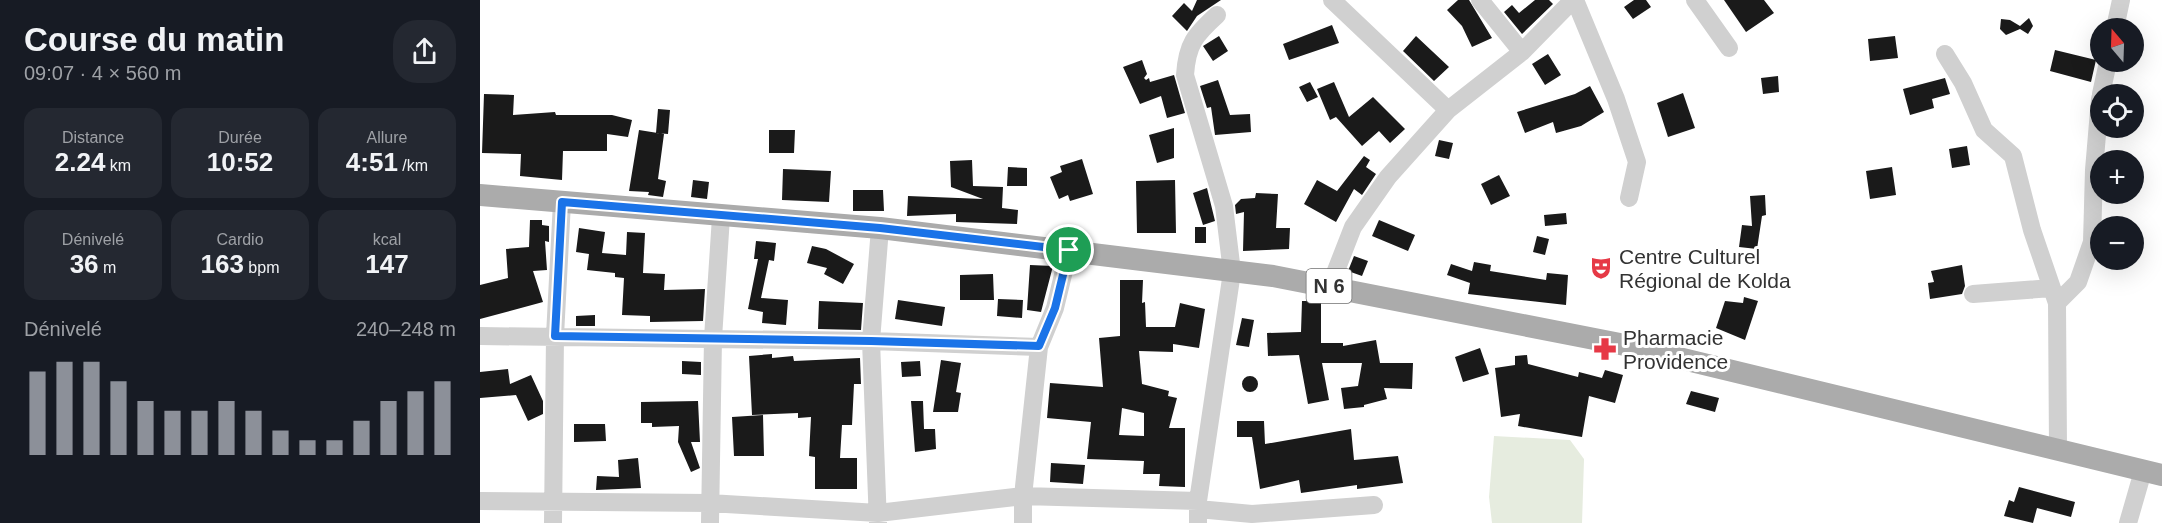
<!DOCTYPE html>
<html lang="fr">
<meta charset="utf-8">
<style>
:root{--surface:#171b24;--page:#242831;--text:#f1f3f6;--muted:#9ea1a6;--accent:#8c9099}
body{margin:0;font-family:Arial,sans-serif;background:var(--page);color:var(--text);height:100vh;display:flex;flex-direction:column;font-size:22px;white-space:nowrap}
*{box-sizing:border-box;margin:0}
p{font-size:20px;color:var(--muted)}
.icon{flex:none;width:33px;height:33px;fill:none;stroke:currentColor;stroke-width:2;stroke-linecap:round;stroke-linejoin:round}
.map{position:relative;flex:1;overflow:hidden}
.side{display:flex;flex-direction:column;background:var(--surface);width:480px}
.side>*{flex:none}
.needle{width:39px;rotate:341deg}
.controls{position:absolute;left:1610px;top:18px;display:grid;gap:12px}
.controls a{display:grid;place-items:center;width:54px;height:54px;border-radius:50%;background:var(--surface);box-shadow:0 6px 24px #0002;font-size:30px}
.pin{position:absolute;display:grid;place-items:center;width:51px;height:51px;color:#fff;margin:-26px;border:3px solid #fff;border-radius:50%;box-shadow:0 2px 6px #0007}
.round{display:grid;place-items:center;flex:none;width:63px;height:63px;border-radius:24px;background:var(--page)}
.head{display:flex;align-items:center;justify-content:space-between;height:102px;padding:0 24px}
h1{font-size:33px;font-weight:700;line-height:45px}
.metrics{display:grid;grid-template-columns:repeat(3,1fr);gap:9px;height:102px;padding:6px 24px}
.metrics div{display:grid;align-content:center;border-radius:15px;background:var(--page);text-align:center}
.metrics b{font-size:26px;font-weight:700}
.metrics small{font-size:16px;font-weight:400}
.metrics p{font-size:16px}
.chart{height:168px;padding:12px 24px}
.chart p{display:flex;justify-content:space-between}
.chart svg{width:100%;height:108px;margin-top:6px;stroke:var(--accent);stroke-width:6}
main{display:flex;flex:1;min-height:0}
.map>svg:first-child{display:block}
.green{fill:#e6ecdf}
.building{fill:#1a1a1a;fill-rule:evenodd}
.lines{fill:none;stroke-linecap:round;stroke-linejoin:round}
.minor{stroke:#d0d0d0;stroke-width:18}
.major{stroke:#ababab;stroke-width:22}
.route-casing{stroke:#fff;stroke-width:12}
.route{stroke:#1a73e8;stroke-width:8}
.labels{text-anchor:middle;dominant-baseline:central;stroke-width:6;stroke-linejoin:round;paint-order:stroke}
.shield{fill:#fff;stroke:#707070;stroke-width:1.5}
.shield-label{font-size:20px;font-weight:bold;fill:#333}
.poi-label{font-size:21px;fill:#333;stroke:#fff;text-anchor:start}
</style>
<main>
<section class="side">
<div class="head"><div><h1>Course du matin</h1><p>09:07 · 4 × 560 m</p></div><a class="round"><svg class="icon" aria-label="share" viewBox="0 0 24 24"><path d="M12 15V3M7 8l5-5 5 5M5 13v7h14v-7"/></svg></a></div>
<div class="metrics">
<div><p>Distance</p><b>2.24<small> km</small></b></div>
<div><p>Durée</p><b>10:52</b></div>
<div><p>Allure</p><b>4:51<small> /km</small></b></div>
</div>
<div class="metrics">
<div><p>Dénivelé</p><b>36<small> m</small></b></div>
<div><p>Cardio</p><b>163<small> bpm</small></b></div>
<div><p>kcal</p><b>147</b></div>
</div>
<div class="chart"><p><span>Dénivelé</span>240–248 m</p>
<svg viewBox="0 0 160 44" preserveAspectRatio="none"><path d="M5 44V10M15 44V6M25 44V6M35 44V14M45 44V22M55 44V26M65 44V26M75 44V22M85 44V26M95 44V34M105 44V38M115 44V38M125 44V30M135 44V22M145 44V18M155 44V14"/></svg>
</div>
</section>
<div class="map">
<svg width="1682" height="523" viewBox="0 0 1682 523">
<rect width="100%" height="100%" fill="#fff"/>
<path class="green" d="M1014 436 1090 440 1104 459 1102 523H1012L1009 497Z"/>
<path class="building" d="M717 0H741L717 16 707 31 692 16 704 3 712 11Z
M978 0H989L1012 38 992 47 982 26 967 10Z
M1055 0H1069L1073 4 1042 34 1024 12 1032 5 1039 13Z
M1154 0H1166L1171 7 1153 19 1144 7Z
M1244 0H1284L1294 13 1266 32Z
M1549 18 1553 26 1548 34 1540 29 1526 35 1520 29 1521 19 1530 20 1540 26Z
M852 25 859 43 809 60 803 44Z
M739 36 748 51 733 61 723 46Z
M936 36 969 67 954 81 923 51Z
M1415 36 1418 58 1390 61 1388 39Z
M1575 50 1616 60 1611 82 1570 71Z
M1068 54 1081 75 1065 85 1052 64Z
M662 60 667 74 664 78 666 80 669 78 670 82 694 75 705 113 687 118 681 96 660 104 643 67Z
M1298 76 1299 92 1283 94 1281 78Z
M1465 78 1470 94 1452 99 1454 108 1430 115 1423 89Z
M738 80 750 115 770 114 771 132 735 135 731 107 727 108 720 86Z
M830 82 838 97 827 102 819 87Z
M854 82 869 117 893 97 925 129 910 143 899 131 882 146 856 117 850 120 837 89Z
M1110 86 1124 112 1101 126 1076 133 1073 122 1045 133 1037 112 1095 94Z
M1203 93 1215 128 1188 137 1177 103Z
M4 94 34 95 33 115 75 112 76 115H132L152 120 148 137 127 134V151H83L82 180 40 176 41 154 2 153Z
M178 109 190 110 188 134 176 133Z
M694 128V158L677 163 669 135Z
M159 130 184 134 178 179 186 181 183 197 168 195 169 192 149 191Z
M289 130H315L314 153H289Z
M959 140 973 143 969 159 955 156Z
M1487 146 1490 165 1472 168 1469 149Z
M884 156 890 160 886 167 896 174 882 195 874 189 856 222 824 204 837 180 857 191Z
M602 159 613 194 590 201 588 195 579 199 570 177 582 172 580 166Z
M492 160 493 186 523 187 522 208 538 210 537 224 476 222V214L427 216 428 196 503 199 471 187 470 161Z
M528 167 547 168V186H527Z
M1412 167 1416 195 1390 199 1386 171Z
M303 169 351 171 349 202 302 200Z
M1019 175 1030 196 1011 205 1001 184Z
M213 180 229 182 227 199 211 197Z
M695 180 696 233H657L656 181Z
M727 188 735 221 723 225 713 193Z
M373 190H403L404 211H373Z
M776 193 798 194 796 228H810L809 249 763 251 764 212 756 214 755 205 761 199 775 198Z
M1285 195 1286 215 1282 216 1277 249 1259 247 1262 225 1272 226 1270 196Z
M1086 213 1087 224 1065 226 1064 215Z
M50 220H62V225L69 226V242L65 241 67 270 53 271 63 302 0 319V285L28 278 26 249 49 247Z
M899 220 935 235 928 251 892 236Z
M715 227H726V243H715Z
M99 228 125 232 122 253 146 255 147 232 165 233 163 273 185 274 184 290 225 289 223 321 170 322V316L142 315 144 278 135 277V273L107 270 109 254 96 252Z
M1057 236 1069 239 1065 255 1053 252Z
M276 241 296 243 294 261 289 260 281 298 308 300 306 325 282 323 283 312 268 309 278 259H274Z
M332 246 346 249 374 264 363 284 344 274 347 268 327 263Z
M874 256 888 261 882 276 868 271Z
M994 262 1011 265 1010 271 1066 280 1067 273 1088 275 1086 305 988 294 990 283 967 275 971 264 992 271Z
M550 265 573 266 561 312 547 310Z
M1482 265 1485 286 1482 294 1450 299 1448 283 1454 282 1451 271Z
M513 274 514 300H480V275Z
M640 280H663L662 303 665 302 666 327H695L700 303 725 309 719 348 693 344V352L659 351 662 384 689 391 688 396 697 398 689 428H705V487L679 486 680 474H663L664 461 607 459 611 422 567 418 570 383 623 387 619 338 640 336ZM642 408 664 413V436L639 435Z
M1264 297 1278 301 1265 340 1236 328 1245 301 1263 303Z
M518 299 543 300 542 318 517 316Z
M418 300 465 307 462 326 415 319Z
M339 301 383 303 381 330 338 329Z
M822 301H841V343H863V346L896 340 900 363H933L932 389 904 388 907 399 884 405V407L864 409 861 388 878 386 882 363H842L849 400 828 404 819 355 788 356 787 333 821 332Z
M115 315V326H96V316Z
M762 318 774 320 769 347 756 345Z
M1000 348 1009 374 983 382 975 357Z
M292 354V358L313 356 314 361 380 358 381 384H374L372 425H362L360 458H377V489H335V457L329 456 331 417 318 418V413L272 415 269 356Z
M1047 355 1048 364 1098 377 1099 372 1122 378 1125 370 1143 375 1135 403 1109 396 1102 437 1038 426 1040 414 1021 417 1015 368 1035 365V356Z
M461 360 481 363 476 392 481 393 478 412H453Z
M202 361 221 362V375L202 374Z
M440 361 441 376 422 377 421 362Z
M28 369 30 384 51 375 63 401V414L48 421 36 395 0 398V372Z
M762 384a8 8 0 1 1 16 0a8 8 0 1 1-16 0Z
M1211 391 1239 398 1235 412 1206 404Z
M218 401 220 442H211L220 468 211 472 198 442 199 426 172 427V423H161V402Z
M431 401H443L444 429H455L456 449 435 452Z
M283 415 284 456H254L252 417Z
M757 421H784L785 444 871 429 874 460 918 456 923 483 877 489V485L821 493 819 480 780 489 772 437H757Z
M94 424H125L126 441 94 442Z
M158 458 161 488 116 490 117 476 139 477 138 460Z
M571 463 605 465 603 484 570 482Z
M1539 487 1595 502 1591 517 1557 508 1553 523 1524 516 1529 500 1534 502Z"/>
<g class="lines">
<path class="minor" d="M852 0 968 110
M1000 0 1042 52
M1095 0 1136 99 1157 162 1149 198
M1215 0 1249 48
M1635 28 1641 0
M1465 54 1483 83 1504 130 1533 156 1552 230 1577 303 1578 449
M1621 94 1628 62
M850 286 873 227 908 177 968 110 1042 52 1093 0
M1493 294 1572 288
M1577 303 1598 282 1612 242 1614 170 1620 99
M0 336 391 341 559 347
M0 501 229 503 398 513 543 496 718 501
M718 509 772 514 894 505
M73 523 75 336 82 202
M230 523 233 338 241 217
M398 523 391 341 400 228
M543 523V496L559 347 575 308 589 250
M718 523V501L752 272 744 206 705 75C707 44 715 35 737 15
M1648 523 1663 471"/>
<path class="major" d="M0 195 400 228 793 276 1145 345 1682 475"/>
</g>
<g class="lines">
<g class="route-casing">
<path id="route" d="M82 202 400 228 589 250 575 308 559 346 391 341 75 336Z"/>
</g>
<use href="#route" class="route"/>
</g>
<defs>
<g id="theatre-bare" transform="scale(1.8)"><path d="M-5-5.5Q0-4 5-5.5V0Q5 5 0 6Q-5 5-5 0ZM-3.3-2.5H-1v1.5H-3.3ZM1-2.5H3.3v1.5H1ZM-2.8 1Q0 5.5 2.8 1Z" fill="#e63946" stroke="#fff" stroke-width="2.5" paint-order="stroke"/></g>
<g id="pharmacy-bare" transform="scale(1.8)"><path d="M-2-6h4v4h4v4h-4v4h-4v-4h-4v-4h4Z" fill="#e63946" stroke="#fff" stroke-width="2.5" paint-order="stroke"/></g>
</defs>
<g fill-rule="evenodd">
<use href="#theatre-bare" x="1121" y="268"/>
<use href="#pharmacy-bare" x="1125" y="349"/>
</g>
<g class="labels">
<rect class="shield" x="826.5" y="269" width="45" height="34" rx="4.5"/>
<g class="shield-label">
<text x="849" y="286">N 6</text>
</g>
<g class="poi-label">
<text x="1139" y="256">Centre Culturel<tspan x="1139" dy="24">Régional de Kolda</tspan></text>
<text x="1143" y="337">Pharmacie<tspan x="1143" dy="24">Providence</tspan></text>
</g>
</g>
</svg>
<div class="controls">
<a><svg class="needle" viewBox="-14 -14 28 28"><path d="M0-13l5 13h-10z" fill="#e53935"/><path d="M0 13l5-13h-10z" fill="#9ea1a6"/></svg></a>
<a><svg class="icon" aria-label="locate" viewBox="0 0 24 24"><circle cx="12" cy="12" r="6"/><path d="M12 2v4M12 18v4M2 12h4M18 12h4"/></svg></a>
<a>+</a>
<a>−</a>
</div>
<div class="pin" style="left:589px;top:250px;background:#1e9e55"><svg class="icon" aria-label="arrive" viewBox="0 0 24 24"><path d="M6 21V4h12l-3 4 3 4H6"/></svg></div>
</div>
</main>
